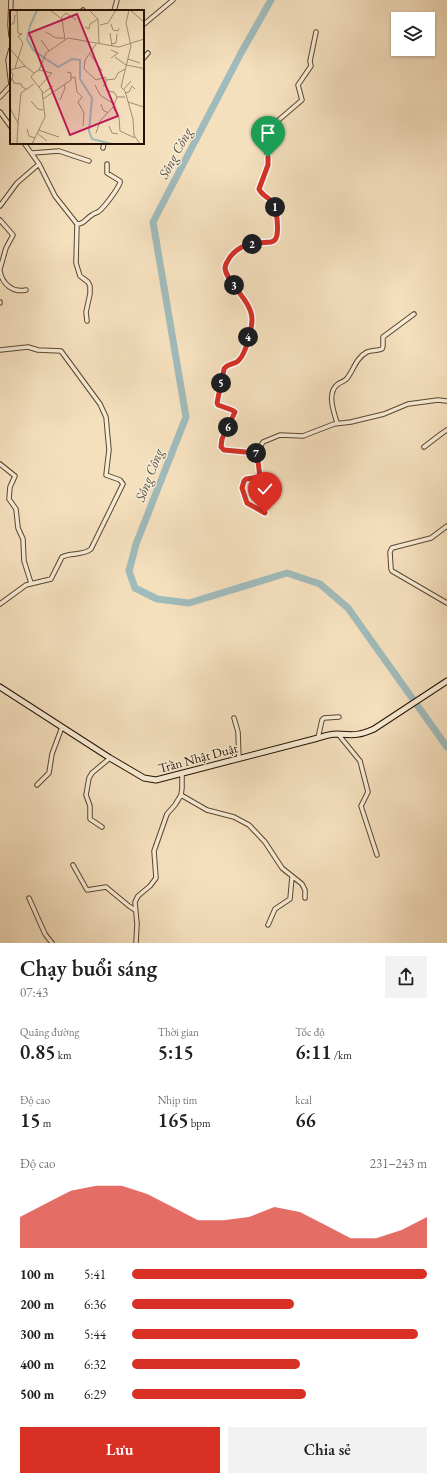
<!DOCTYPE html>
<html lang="vi">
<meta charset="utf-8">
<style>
:root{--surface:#fff;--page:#f2f2f2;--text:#202124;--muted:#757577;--accent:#d93025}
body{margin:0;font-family:"EB Garamond",serif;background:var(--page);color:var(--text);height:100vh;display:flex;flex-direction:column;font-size:15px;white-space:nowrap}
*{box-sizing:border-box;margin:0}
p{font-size:13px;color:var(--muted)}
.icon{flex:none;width:22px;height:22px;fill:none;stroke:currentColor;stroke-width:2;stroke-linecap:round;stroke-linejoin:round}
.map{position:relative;height:943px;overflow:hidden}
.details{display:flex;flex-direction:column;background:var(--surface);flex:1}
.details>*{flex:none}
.fabs{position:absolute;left:391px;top:12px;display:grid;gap:8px}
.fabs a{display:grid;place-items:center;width:44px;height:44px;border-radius:0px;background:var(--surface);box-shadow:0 1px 3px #0004;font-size:20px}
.pin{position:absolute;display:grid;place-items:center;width:34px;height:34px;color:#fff;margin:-41px -17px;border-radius:50% 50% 50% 0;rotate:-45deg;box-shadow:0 0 4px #0007}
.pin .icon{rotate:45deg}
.km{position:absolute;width:20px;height:20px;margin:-10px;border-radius:50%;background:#222;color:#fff;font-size:11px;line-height:20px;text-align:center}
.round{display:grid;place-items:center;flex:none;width:42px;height:42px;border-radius:0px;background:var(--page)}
.head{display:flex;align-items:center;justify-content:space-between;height:68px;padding:0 20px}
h1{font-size:22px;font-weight:600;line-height:30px}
.figures{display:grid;grid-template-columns:repeat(3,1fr);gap:6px;height:68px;padding:4px 20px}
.figures div{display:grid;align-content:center}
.figures b{font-size:20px;font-weight:600}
.figures small{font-size:11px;font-weight:400}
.figures p{font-size:11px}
.chart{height:112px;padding:8px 20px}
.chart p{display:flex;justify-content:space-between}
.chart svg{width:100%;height:72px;margin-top:4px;fill:var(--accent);opacity:.7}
.action{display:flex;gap:8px;margin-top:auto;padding:8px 20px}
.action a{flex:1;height:46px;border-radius:0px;background:var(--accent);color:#fff;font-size:16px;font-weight:600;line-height:46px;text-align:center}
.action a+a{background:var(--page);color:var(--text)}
ul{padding:0 20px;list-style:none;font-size:13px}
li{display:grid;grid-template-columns:64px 48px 1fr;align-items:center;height:30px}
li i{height:10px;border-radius:5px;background:var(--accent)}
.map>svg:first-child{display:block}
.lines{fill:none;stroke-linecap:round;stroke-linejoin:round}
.river{stroke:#a0bbbb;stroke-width:7}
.street-casing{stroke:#584630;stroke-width:5.5}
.secondary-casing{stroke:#241200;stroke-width:7}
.street{stroke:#f8ebd5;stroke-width:3.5}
.secondary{stroke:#f8ebd5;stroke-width:5}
.route-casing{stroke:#fff;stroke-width:8}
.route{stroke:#d93025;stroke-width:5}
.labels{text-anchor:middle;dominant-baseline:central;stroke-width:3;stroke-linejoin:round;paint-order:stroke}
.street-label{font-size:13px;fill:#241200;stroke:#f8ebd5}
.water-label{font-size:14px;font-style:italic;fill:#4f4d41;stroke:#f8ebd5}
.inset-river{fill:none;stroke:#a0bbbb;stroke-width:2}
.inset-road{fill:none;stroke:#a18e72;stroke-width:1}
.view{fill:#c2185b;fill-opacity:0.15;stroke:#c2185b;stroke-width:2}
.inset-edge{fill:none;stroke:#241200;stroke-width:2}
</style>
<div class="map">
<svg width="447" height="943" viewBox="0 0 447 943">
<rect width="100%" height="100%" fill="#f5e0be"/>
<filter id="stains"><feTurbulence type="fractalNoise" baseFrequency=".005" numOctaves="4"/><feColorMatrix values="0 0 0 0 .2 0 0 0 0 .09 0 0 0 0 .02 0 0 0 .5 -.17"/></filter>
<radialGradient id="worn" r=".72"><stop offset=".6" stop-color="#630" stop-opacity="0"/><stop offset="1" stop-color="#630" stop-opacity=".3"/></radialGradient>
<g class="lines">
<path class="river" d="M271 0 241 53 153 222 186 417 136 544 129 571 135 588 157 599 189 603 287 573 320 584 348 608 447 747"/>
<g class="street-casing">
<path id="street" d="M11 0 10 25 11 36
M82 11 83 10
M114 11 117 0
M143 25 173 0
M143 59 148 53
M11 85 8 60 11 49
M0 97 11 85
M0 112 11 127
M24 143 39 164 55 196 77 224 76 263 80 276 88 282 90 286V294L86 312 87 321
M103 148 104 143
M32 153 59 151 89 161
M0 206 17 183 39 164
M0 220 13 235 6 248 0 269
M77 224C85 224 86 218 92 215 94 213 96 213 98 212 104 208 117 190 120 183V181L107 173V164
M0 271C2 284 13 293 26 290
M0 302V303
M0 350 28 347 38 350 61 351 100 404 106 417 109 450 106 475 120 480 123 484 91 549C83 556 71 552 62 557L51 579 26 585 0 604
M337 423C334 412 326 393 338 384 341 382 346 381 348 377 354 369 356 358 367 352 372 350 377 351 382 349L383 346V337L414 314
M424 447 441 434 447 430
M257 453 228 451 223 450 221 447 223 439 235 412 232 410 217 404 224 369C228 363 235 365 239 360 246 353 252 329 252 319 252 301 226 282 225 268 225 264 228 261 230 257 241 243 255 243 271 242 274 241 275 241 276 238 279 232 277 208 273 203 269 197 262 196 259 189L268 162 265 135 267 130 302 100 298 85 311 66 310 61 316 32
M0 464 15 476 10 487 9 499 16 509 18 528 23 539 24 561 31 583
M265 513 248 504 242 488 243 481 246 479 260 477 257 453 263 442 280 435 303 436 334 424 351 422 384 414 408 404 438 400 447 401
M447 526 431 538 392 548 390 552 391 569 392 571 447 603
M234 718 238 732 239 759
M338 734 360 761 368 792 361 806 377 855
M318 738 322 720 324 718 339 717
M37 785 49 773 52 754 62 727
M181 795 207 810 234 817 249 825 265 842 282 868 302 884 305 890V898
M102 827 90 819V806L86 795 89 778 92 773 110 758
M73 865 87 890 106 887 129 906 135 910
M29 898 45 934 52 943
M268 925 275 909 290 899 292 877
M136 943 137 924 135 902 138 896 150 886 156 878 154 851 167 814 175 805 181 795 182 788V774"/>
</g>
<g class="secondary-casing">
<path id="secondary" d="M0 687 110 758 144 778 156 780 318 738C324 736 331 734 337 734 354 735 358 736 374 729L447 681"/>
</g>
<use href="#street" class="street"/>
<use href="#secondary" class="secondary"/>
</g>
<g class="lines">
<g class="route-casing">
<path id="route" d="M265 513 247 503 242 488 244 481 246 479 260 477 257 453 224 450 221 447 222 439 235 412 232 410 218 405 217 403 224 369C228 363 235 365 239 360 246 353 252 329 252 319 252 301 226 282 225 268 225 264 228 261 230 257 241 243 255 243 271 242 274 241 275 241 276 238 279 232 277 208 273 203 269 197 262 196 259 189L268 165V157"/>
</g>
<use href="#route" class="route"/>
</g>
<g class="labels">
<g class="street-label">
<text transform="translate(198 758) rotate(-15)">Trần Nhật Duật</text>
</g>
<g class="water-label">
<text transform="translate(175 153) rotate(-62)">Sông Công</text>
<text transform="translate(149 475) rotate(-69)">Sông Công</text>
</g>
</g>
<g transform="translate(10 10)">
<rect width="134" height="134" fill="#f5e0be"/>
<path class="inset-river" d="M27 0 20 16 17 29 23 40 48 57 62 49 70 50V69L82 88 79 121 82 129 102 134"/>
<path class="inset-road" d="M40 0 52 9 55 30M119 0 116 13 121 36 111 77 115 81 123 109 124 125 130 134M120 0 134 12M51 8 56 3 66 10M88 9 89 33M101 14 103 20 108 21 109 18M0 15 4 13 5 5M90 15 98 13 106 0M75 17 79 19 80 14 88 9 79 0M36 22 46 28H54M100 23 102 36M31 30 39 41M86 34 75 50 74 59 86 70 95 67 96 70M101 34 106 33 107 24M0 39 15 56M101 40 108 43 101 48M80 44 92 61M105 47 116 55M118 49 130 53M116 55 132 58 134 61M5 58 13 33 8 26 12 24 8 23 7 0M0 60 15 56 24 63 29 60 36 43 58 28 109 37 134 29M29 60 42 63 29 77M2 68 4 73 11 74 12 77 16 79M61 68 65 67 67 82 72 87 68 92 74 103 73 116M0 74 3 65 0 59M96 74V70L105 69 108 63 115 59M85 75 90 85 104 94M93 75 96 76 97 81 104 82 107 87H115M113 80 121 71M115 83 119 82 122 76 125 79M32 84 43 76M33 89 61 70V63L57 62M50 90 55 78 54 75M21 91 28 99 33 100M118 92 134 97M91 94 93 100 98 103M103 97 109 108 110 121 125 128M0 98 8 113 7 133M8 114 11 83 24 74M99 116 102 123 108 124M17 119 19 126 25 128M28 120 49 127M27 123 37 131M86 123 90 111 103 97 107 87M22 134 35 107 32 81 21 67 24 63"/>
<path class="view" d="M67 4 108 106 60 125 19 23Z"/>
<rect width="134" height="134" class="inset-edge"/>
</g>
<rect width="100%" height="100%" filter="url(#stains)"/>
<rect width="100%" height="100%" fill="url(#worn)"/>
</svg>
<div class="fabs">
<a><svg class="icon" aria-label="layers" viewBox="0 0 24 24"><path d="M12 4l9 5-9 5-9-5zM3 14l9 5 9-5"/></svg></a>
</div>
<div class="pin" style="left:268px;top:157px;background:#1e9e55"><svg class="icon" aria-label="arrive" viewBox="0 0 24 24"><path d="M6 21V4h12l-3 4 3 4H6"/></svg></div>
<div class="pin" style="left:265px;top:513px;background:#d93025"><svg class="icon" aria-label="check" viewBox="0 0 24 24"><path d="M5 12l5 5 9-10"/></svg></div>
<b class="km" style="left:275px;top:207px">1</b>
<b class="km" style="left:252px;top:244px">2</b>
<b class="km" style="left:234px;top:285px">3</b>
<b class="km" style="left:248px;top:337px">4</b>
<b class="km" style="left:221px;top:383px">5</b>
<b class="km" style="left:228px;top:427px">6</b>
<b class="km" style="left:256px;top:453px">7</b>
</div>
<section class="details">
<div class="head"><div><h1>Chạy buổi sáng</h1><p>07:43</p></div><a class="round"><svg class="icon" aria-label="share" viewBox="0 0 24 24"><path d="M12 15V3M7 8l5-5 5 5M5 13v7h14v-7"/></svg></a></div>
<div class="figures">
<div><p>Quãng đường</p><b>0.85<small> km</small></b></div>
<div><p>Thời gian</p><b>5:15</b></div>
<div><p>Tốc độ</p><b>6:11<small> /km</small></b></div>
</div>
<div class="figures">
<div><p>Độ cao</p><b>15<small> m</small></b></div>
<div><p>Nhịp tim</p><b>165<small> bpm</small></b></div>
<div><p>kcal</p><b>66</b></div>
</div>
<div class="chart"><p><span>Độ cao</span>231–243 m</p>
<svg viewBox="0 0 160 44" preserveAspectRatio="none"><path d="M0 44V25L10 17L20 9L30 6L40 6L50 11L60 19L70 27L80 27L90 25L100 19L110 22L120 30L130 38L140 38L150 33L160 25V44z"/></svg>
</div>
<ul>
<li><b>100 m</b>5:41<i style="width:100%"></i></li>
<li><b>200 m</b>6:36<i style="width:55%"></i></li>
<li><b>300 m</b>5:44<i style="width:97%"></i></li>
<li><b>400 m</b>6:32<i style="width:57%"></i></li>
<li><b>500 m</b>6:29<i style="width:59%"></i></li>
</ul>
<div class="action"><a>Lưu</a><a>Chia sẻ</a></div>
</section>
